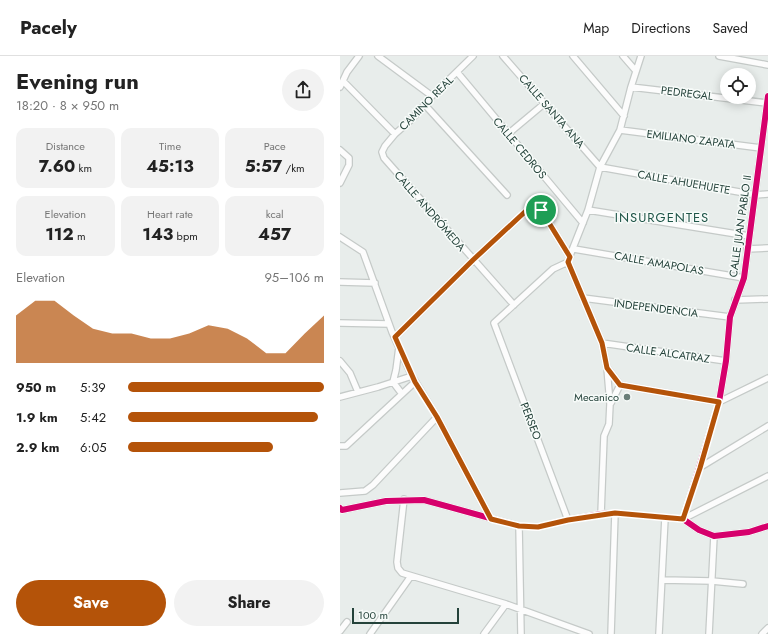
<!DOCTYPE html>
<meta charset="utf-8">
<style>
:root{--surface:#fff;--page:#f2f2f2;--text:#222;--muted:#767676;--line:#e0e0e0;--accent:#b45309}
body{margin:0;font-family:Jost,sans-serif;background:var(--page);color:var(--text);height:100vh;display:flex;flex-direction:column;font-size:15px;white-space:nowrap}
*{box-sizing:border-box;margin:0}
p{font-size:13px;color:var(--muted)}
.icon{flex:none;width:22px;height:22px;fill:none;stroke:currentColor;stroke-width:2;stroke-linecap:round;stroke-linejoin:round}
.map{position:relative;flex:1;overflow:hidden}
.drawer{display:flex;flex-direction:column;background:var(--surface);width:340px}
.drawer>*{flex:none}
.buttons{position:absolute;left:380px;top:12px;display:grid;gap:8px}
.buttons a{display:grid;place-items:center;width:36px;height:36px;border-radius:50%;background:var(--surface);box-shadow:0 2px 10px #0003;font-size:20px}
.scale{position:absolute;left:12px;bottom:10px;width:107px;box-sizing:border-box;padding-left:4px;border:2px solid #24423a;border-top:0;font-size:11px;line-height:14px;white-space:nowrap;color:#24423a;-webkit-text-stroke:3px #f7fbf9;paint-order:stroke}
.pin{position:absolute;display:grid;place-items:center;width:34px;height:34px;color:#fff;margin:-17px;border:2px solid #fff;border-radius:50%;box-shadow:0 1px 4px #0007}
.round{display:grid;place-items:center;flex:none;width:42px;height:42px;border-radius:21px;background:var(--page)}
.summary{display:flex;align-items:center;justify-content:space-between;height:68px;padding:0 16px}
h1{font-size:22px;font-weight:700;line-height:30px}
.figures{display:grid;grid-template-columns:repeat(3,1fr);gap:6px;height:68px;padding:4px 16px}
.figures div{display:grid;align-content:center;border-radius:10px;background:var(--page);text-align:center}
.figures b{font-size:17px;font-weight:700}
.figures small{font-size:11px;font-weight:400}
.figures p{font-size:11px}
.chart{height:112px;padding:8px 16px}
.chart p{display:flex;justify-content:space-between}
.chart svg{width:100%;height:72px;margin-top:4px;fill:var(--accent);opacity:.7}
.primary-button{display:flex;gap:8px;margin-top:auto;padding:8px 16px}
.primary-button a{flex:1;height:46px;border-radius:24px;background:var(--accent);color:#fff;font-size:16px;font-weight:700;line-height:46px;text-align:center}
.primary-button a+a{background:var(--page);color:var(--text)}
ul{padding:0 16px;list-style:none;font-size:13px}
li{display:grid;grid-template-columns:64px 48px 1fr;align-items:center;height:30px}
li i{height:10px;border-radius:5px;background:var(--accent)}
header{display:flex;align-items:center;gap:24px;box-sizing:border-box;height:56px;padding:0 20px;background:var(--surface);border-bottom:1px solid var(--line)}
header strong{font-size:19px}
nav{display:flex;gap:22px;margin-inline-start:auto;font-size:14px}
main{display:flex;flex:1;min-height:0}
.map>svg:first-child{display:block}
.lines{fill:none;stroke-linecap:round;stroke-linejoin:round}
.street-casing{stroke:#c5cac8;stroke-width:8}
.street{stroke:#fcfcfc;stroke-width:5.5}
.cycleway-casing{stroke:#f7fbf9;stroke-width:8}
.cycleway{stroke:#d6006c;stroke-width:6}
.route-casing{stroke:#fff;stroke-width:8}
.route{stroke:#b45309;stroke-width:5}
.poi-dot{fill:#697e78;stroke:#f7fbf9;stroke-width:1.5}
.labels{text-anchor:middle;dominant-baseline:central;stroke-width:3;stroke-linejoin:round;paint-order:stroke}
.street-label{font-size:11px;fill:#24423a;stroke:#f7fbf9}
.poi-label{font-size:11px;fill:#24423a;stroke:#f7fbf9;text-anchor:end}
.quarter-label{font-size:13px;letter-spacing:1px;fill:#1f5548;stroke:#f7fbf9}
</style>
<header>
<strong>Pacely</strong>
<nav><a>Map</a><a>Directions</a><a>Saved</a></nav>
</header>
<main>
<section class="drawer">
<div class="summary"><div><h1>Evening run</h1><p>18:20 · 8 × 950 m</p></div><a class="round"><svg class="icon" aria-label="share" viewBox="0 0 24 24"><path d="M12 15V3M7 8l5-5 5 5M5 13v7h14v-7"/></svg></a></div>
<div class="figures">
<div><p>Distance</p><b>7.60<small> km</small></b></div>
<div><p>Time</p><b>45:13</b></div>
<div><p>Pace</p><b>5:57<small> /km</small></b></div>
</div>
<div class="figures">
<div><p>Elevation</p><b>112<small> m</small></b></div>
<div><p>Heart rate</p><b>143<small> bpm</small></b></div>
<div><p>kcal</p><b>457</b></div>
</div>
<div class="chart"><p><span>Elevation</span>95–106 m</p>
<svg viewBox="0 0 160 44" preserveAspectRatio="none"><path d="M0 44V15L10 6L20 6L30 15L40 23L50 26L60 26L70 29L80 29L90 26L100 21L110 23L120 29L130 38L140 38L150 26L160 15V44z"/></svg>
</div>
<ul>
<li><b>950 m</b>5:39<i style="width:100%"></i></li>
<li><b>1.9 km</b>5:42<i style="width:97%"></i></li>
<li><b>2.9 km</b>6:05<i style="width:74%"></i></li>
</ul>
<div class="primary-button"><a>Save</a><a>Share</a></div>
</section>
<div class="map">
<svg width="428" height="578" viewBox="0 0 428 578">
<rect width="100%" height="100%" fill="#e8edeb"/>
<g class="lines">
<g class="street-casing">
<path id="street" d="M38 0 92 40
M133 0 92 40 72 63 55 78 45 90 42 96 44 102 174 249
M163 0 260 111 416 139 428 138
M233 0 284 60
M283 0 296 15
M379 0 428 9
M117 16 243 167
M3 25 55 78
M0 31 7 16 19 0
M291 31 427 47
M85 49 167 139
M280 74 421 92
M168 78 205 47
M0 94 9 102V109L0 127
M248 154 409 180
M0 181 23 196 52 276 72 320 97 361 151 463
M234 193 404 222
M407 193 428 192
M229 202 248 154 260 111 280 74 291 31 301 0
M228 206 213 213 154 267 228 464
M228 206 262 287 267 312 270 348 269 368 264 380 261 458
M0 226 35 227
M243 242 390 261
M395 244 428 243
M0 267 49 268
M55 281 133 204 188 153 195 151 201 154 230 201
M262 287 386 305
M59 291 56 314 53 326 62 338
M0 305 10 317 18 336
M268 313 280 329 379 346 428 322
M0 341 38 331 72 320
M271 347 280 329
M0 390H6L75 326
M359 412 428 370
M0 437 25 435 33 429 97 361
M64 443 57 506 58 512 62 517 166 548
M0 452 2 454 46 445 84 444 179 470 198 471 228 464 261 458 275 457 343 463 359 474 374 480 409 476 428 470
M343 463 359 412 379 346 386 305 390 261 404 222 428 40
M343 463 428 420
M179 470 181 578
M322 524 372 525 403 528
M0 575 7 566
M30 578 71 520
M144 578 166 548 249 578
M271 578 275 457
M319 578 325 462
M369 578 374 480
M422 578 428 572"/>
</g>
<use href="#street" class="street"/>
<g class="cycleway-casing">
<path id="cycleway" d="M0 452 2 454 46 445 84 444 179 470 198 471 228 464 261 458 275 457 343 463 359 474 374 480 409 476 428 470
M343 463 359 412 379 346 386 305 390 261 404 222 428 40"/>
</g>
<use href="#cycleway" class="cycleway"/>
</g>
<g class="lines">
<g class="route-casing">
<path id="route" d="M195 151 201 154 230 201 228 206 262 287 267 312 280 329 379 346 360 412 343 463 275 457 228 464 198 471 179 470 151 463 97 361 75 326 55 281 133 204 188 153Z"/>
</g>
<use href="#route" class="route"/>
</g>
<circle class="poi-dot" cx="287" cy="341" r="4"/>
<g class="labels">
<g class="street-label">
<text transform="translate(347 37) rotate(7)">PEDREGAL</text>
<text transform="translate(86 47) rotate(-45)">CAMINO REAL</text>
<text transform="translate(212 55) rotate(49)">CALLE SANTA ANA</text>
<text transform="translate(351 83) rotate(7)">EMILIANO ZAPATA</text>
<text transform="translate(180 92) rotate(50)">CALLE CEDROS</text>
<text transform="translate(344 126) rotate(10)">CALLE AHUEHUETE</text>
<text transform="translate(90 155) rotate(49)">CALLE ANDRÓMEDA</text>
<text transform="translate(400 170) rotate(-82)">CALLE JUAN PABLO II</text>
<text transform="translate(319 207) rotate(10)">CALLE AMAPOLAS</text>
<text transform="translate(316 252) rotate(7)">INDEPENDENCIA</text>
<text transform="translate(328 297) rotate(8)">CALLE ALCATRAZ</text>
<text transform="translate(191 365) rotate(69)">PERSEO</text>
</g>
<g class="poi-label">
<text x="279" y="341">Mecanico</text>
</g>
<g class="quarter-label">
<text x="322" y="161">INSURGENTES</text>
</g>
</g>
</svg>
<div class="buttons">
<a><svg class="icon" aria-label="locate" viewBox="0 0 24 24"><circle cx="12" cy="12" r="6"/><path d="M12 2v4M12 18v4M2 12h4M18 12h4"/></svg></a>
</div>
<div class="scale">100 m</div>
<div class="pin" style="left:201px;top:154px;background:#1e9e55"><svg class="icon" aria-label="arrive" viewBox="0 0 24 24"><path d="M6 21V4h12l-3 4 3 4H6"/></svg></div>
</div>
</main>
